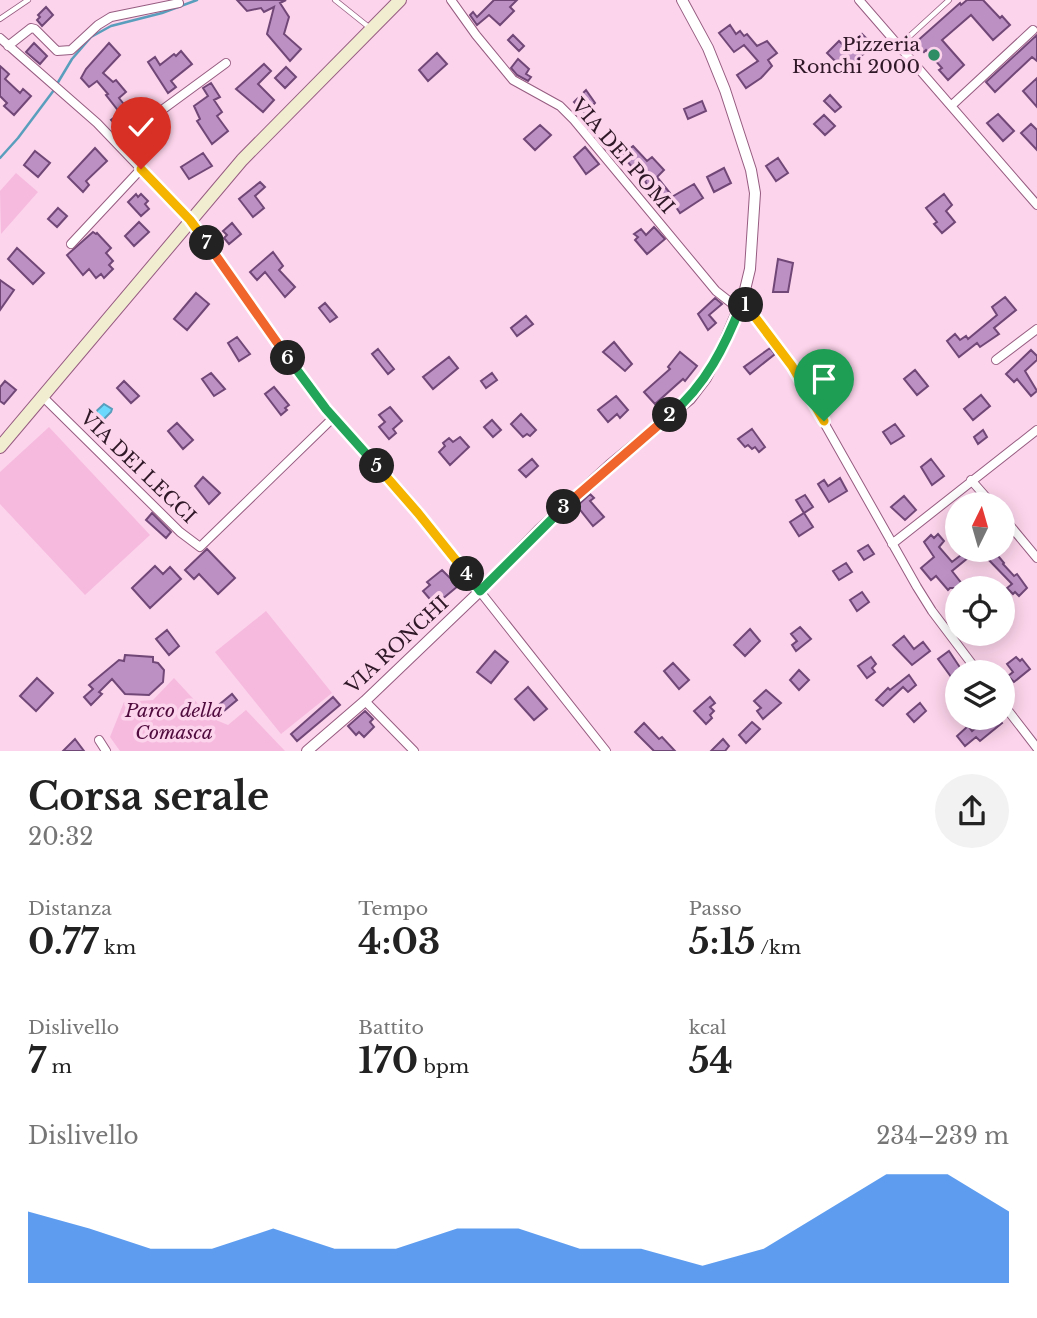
<!DOCTYPE html>
<html lang="it">
<meta charset="utf-8">
<style>
:root{--surface:#fff;--page:#f2f2f2;--text:#222;--muted:#767676;--accent:#1a73e8}
body{margin:0;font-family:"Libre Baskerville",serif;background:var(--page);color:var(--text);height:100vh;display:flex;flex-direction:column;font-size:26px;white-space:nowrap}
*{box-sizing:border-box;margin:0}
p{font-size:23px;color:var(--muted)}
.icon{flex:none;width:38px;height:38px;fill:none;stroke:currentColor;stroke-width:2;stroke-linecap:round;stroke-linejoin:round}
.map{position:relative;height:751px;overflow:hidden}
.drawer{display:flex;flex-direction:column;background:var(--surface);flex:1}
.drawer>*{flex:none}
.needle{width:46px;rotate:5deg}
.buttons{position:absolute;left:945px;top:492px;display:grid;gap:14px}
.buttons a{display:grid;place-items:center;width:70px;height:70px;border-radius:50%;background:var(--surface);box-shadow:0 4px 18px #0003;font-size:35px}
.pin{position:absolute;display:grid;place-items:center;width:60px;height:60px;color:#fff;margin:-72px -30px;border-radius:50% 50% 50% 0;rotate:-45deg;box-shadow:0 0 7px #0007}
.pin .icon{rotate:45deg}
.km{position:absolute;width:35px;height:35px;margin:-18px;border-radius:50%;background:#222;color:#fff;font-size:19px;line-height:35px;text-align:center}
.round{display:grid;place-items:center;flex:none;width:74px;height:74px;border-radius:37px;background:var(--page)}
.overview{display:flex;align-items:center;justify-content:space-between;height:119px;padding:0 28px}
h1{font-size:38px;font-weight:700;line-height:52px}
.stats{display:grid;grid-template-columns:repeat(3,1fr);gap:10px;height:119px;padding:7px 28px}
.stats div{display:grid;align-content:center}
.stats b{font-size:35px;font-weight:700}
.stats small{font-size:19px;font-weight:400}
.stats p{font-size:19px}
.chart{height:196px;padding:14px 28px}
.chart p{display:flex;justify-content:space-between}
.chart svg{width:100%;height:126px;margin-top:7px;fill:var(--accent);opacity:.7}
.map>svg:first-child{display:block}
.green{fill:#f6badf}
.water{fill:#6bd8fc;stroke:#599ebc;stroke-width:2}
.lines{fill:none;stroke-linecap:round;stroke-linejoin:round}
.stream{stroke:#599ebc;stroke-width:2.5}
.building{fill:#bd90c4;stroke:#704777;stroke-width:2}
.service-casing{stroke:#965c81;stroke-width:6}
.minor-casing{stroke:#965c81;stroke-width:10}
.tertiary-casing{stroke:#965c81;stroke-width:12}
.secondary-casing{stroke:#965c81;stroke-width:14}
.service{stroke:#fff;stroke-width:4.5}
.minor{stroke:#fff;stroke-width:8}
.tertiary{stroke:#fff;stroke-width:10}
.secondary{stroke:#f1edd1;stroke-width:12}
.split-1-casing{stroke:#fff;stroke-width:14}
.split-2-casing{stroke:#fff;stroke-width:14}
.split-3-casing{stroke:#fff;stroke-width:14}
.split-4-casing{stroke:#fff;stroke-width:14}
.split-5-casing{stroke:#fff;stroke-width:14}
.split-6-casing{stroke:#fff;stroke-width:14}
.split-7-casing{stroke:#fff;stroke-width:14}
.split-8-casing{stroke:#fff;stroke-width:14}
.split-1{stroke:#f5b400;stroke-width:9}
.split-2{stroke:#22a559;stroke-width:9}
.split-3{stroke:#f0652b;stroke-width:9}
.split-4{stroke:#22a559;stroke-width:9}
.split-5{stroke:#f5b400;stroke-width:9}
.split-6{stroke:#22a559;stroke-width:9}
.split-7{stroke:#f0652b;stroke-width:9}
.split-8{stroke:#f5b400;stroke-width:9}
.poi-dot{fill:#2e8d65;stroke:#fcd4eb;stroke-width:2.5}
.labels{text-anchor:middle;dominant-baseline:central;stroke-width:7;stroke-linejoin:round;paint-order:stroke}
.poi-label{font-size:19px;fill:#2f1827;stroke:#fcd4eb;text-anchor:end}
.street-label{font-size:19px;fill:#2f1827;stroke:#fcd4eb}
.park-label{font-size:19px;font-style:italic;fill:#4f0b3d;stroke:#fcd4eb}
</style>
<div class="map">
<svg width="1037" height="751" viewBox="0 0 1037 751">
<rect width="100%" height="100%" fill="#fcd4eb"/>
<path class="green" d="M16 173 38 192 1 234 0 191Z
M49 427 150 535 85 595 0 504V472Z
M266 611 332 693 281 734 215 652Z
M174 678 211 718 228 725 246 710 285 751H120L110 737 124 702 153 700Z"/>
<path class="water" d="M104 404 112 409 111 412 97 426 89 418Z"/>
<g class="lines">
<path class="stream" d="M57 84 72 59 91 37 111 26 162 13 197 0
M0 158 18 138 54 90"/>
</g>
<path class="building" d="M237 0H286L280 3 289 17 284 34 301 49 290 61 267 34 274 7 264 12 261 8 247 11Z
M494 0H517L510 7 514 11 500 25 489 15 477 25 470 15 473 12 477 17Z
M967 0H983L1000 18 1002 16 1010 25 993 40 971 15 942 40 964 65 948 80 939 70 942 68 926 50 924 52 915 43 960 3 961 5Z
M46 7 53 15 42 26 37 20 40 17 38 15Z
M730 25 736 34 740 31 744 36 747 34 757 46 767 41 777 53 768 60 772 66 761 78 746 88 737 75 758 61 744 45 734 52 719 33Z
M862 34 873 45 845 71 827 53 839 41 847 49Z
M513 35 524 46 519 51 508 40Z
M1037 35V61L1032 57 995 92 986 82Z
M34 43 47 56 40 64 26 52Z
M109 43 120 55 103 73 113 82 116 80 126 92 119 98 134 117 119 129 111 120 120 113 106 95 108 94 97 81 89 87 81 78 86 69Z
M181 51 192 64 171 81 176 87 168 93 148 62 155 57 160 65 174 54 176 56Z
M437 53 447 64 428 81 419 70Z
M518 59 529 69 526 74 531 77 528 81 517 75 511 68Z
M264 64 271 71 258 84 274 100 263 112 236 89Z
M0 66 9 74 5 79 20 93 23 89 31 96 14 115 4 106 7 103 0 96Z
M286 67 296 77 285 88 275 78Z
M1037 78V107L1023 91Z
M211 83 220 97 214 100 222 112 217 116 228 131 212 144 197 121 200 119 194 106 208 96 203 88Z
M586 90 595 103 585 113 574 102Z
M830 95 841 107 835 112 824 101Z
M702 101 706 111 688 119 684 109Z
M998 114 1014 131 1003 141 987 123Z
M824 115 835 126 825 135 814 124Z
M1031 124 1037 130V150L1021 133Z
M540 125 551 135 535 150 524 139Z
M633 146 647 161 652 157 664 170 657 177 670 193 660 200 650 190 645 181 646 180 635 164 632 167 622 155Z
M585 147 599 164 586 174 574 157Z
M95 148 107 161 86 181 89 185 83 192 68 177Z
M35 151 50 163 38 177 24 165Z
M203 153 212 166 189 179 181 167Z
M778 158 788 173 776 181 766 166Z
M724 168 731 183 714 192 707 177Z
M260 182 265 187 255 196 264 208 253 217 239 199Z
M694 184 703 198 680 213 670 198Z
M136 194 138 197 141 194 148 201 145 204 149 209 141 216 128 202Z
M944 194 952 205 946 211 955 222 942 233 934 224 937 222 926 208Z
M58 208 67 216 57 227 48 219Z
M139 222 149 232 134 246 125 236Z
M232 223 241 234 229 244 224 238 227 235 223 231Z
M654 227 665 239 647 254 635 240 638 237 634 234 641 229 646 235Z
M93 232 96 234 97 233 111 248 106 253 113 261 109 265 113 269 104 278 101 274 96 278 89 269 83 275 67 255Z
M17 248 44 273 33 284 8 259Z
M273 252 283 266 279 270 295 287 285 297 265 272 257 280 250 272Z
M778 259 793 263 788 292H773Z
M0 280 14 290 0 310Z
M196 293 209 304 187 330 174 319Z
M1005 297 1016 310 994 328 999 334 980 347 977 343 959 357 947 341 955 334 960 340 966 336 968 339 997 315 992 307Z
M715 298 722 304 709 315 716 323 708 330 698 314Z
M325 303 337 317 330 322 319 308Z
M526 316 533 324 517 336 511 328Z
M237 337 250 354 239 361 228 343Z
M614 342 632 364 625 371 603 352Z
M770 348 775 354 750 374 744 367Z
M378 349 394 369 388 374 372 354Z
M1031 350 1037 356V360L1025 371 1037 391 1031 396 1017 379 1014 382 1006 374Z
M680 352 697 366 685 381 683 379 655 404 644 392 670 369 668 367Z
M830 353 849 375 837 387 817 361Z
M449 357 458 368 433 389 423 377Z
M915 370 928 386 917 395 904 379Z
M211 373 225 389 214 396 202 379Z
M492 373 497 380 486 388 481 381Z
M5 381 16 390 4 404 0 401V387Z
M124 381 139 396 131 403 117 388Z
M274 387 289 405 285 408 287 410 281 415 265 394Z
M981 395 990 406 973 420 964 409Z
M616 396 628 410 620 418 617 414 608 422 598 410Z
M390 407 402 421 393 429 396 433 389 439 379 427 385 422 379 415Z
M521 414 536 430 530 436 527 434 523 437 511 424Z
M492 420 501 430 493 437 484 427Z
M177 423 193 440 183 449 168 431Z
M895 424 904 436 891 444 883 432Z
M752 429 765 447 759 452 755 447 752 449 748 445 745 447 738 439Z
M983 430 987 437 978 444 974 437Z
M460 437 469 447 450 465 439 452 445 446 443 443 449 438 453 442Z
M532 459 538 466 526 477 519 470Z
M931 459 944 476 932 485 921 467Z
M203 477 220 493 209 504 195 486Z
M840 478 847 491 829 502 818 484 824 480 828 486Z
M590 494 594 498 590 501 604 517 593 526 577 506Z
M805 495 813 507 804 513 796 500Z
M904 496 916 510 905 520 891 507Z
M152 513 171 532 166 538 146 520Z
M804 513 813 527 799 536 790 522Z
M938 534 944 541 939 547 952 562 965 552 969 557 952 571 963 585 971 579 978 588H950L948 590 936 576 931 580 921 568 934 557 924 542 931 535 934 538Z
M868 545 874 554 864 560 858 551Z
M207 549 235 578 218 594 199 574 194 579 185 570Z
M994 551 1004 563 1003 564 1014 576 1017 574 1027 588 1019 596 1015 592 1013 594 1007 588 1012 584 986 557Z
M846 563 852 572 839 580 833 571Z
M155 566 163 574 170 567 181 579 150 608 132 588Z
M442 570 458 586 435 605 423 591 430 585 427 582Z
M862 592 869 602 857 611 850 600Z
M800 627 811 639 796 651 792 645 797 641 791 634Z
M750 629 760 641 745 656 734 645Z
M167 630 179 646 169 655 156 639Z
M904 636 914 649 923 642 930 651 912 665 893 645Z
M495 651 508 662 491 683 477 672Z
M949 651 963 672H957V685L938 659Z
M125 655 153 657V662L158 663 164 670 163 682 149 695 125 694 112 679 99 692 102 694 91 705 84 697 93 689 89 685 119 660 124 661Z
M871 657 876 664 872 668 875 672 867 678 858 666Z
M1016 657 1020 661 1022 659 1030 669 1014 682 1008 676 1013 672 1007 664Z
M673 663 689 680 679 689 664 671Z
M799 670 809 680 799 690 790 680Z
M909 675 916 685 908 692 903 687 883 706 876 700 888 688 890 690Z
M37 678 53 693 36 711 20 696Z
M528 687 547 709 534 720 515 699Z
M766 690 781 703 763 719 757 711 761 708 754 701Z
M232 694 237 700 219 715 214 709Z
M333 697 340 705 297 741 291 734Z
M710 697 715 703 710 707 714 711 710 715 712 718 706 724 694 711Z
M920 703 926 711 914 722 907 714Z
M365 711 373 719 370 722 374 727 364 737 359 732 356 735 348 726Z
M988 718H998L1002 723 980 741 976 737 965 746 957 736 968 726 972 731Z
M752 722 760 729 746 743 739 735Z
M644 723 659 739 662 737 675 751H654L635 732Z
M75 739 84 751H63Z
M723 739 729 746 725 751H711Z"/>
<g class="lines">
<g class="service-casing">
<path id="service" d="M335 0 370 28
M0 19 28 0
M900 45 949 0"/>
</g>
<g class="minor-casing">
<path id="minor" d="M451 0 476 35 513 80 560 106 574 120 716 291 739 309
M859 0 1037 205
M0 38 97 123 190 220 326 409 418 513 606 751
M8 46 31 28 35 29 57 51 71 50 98 25 111 17 179 3
M951 106 1033 30
M117 143 226 63
M71 244 141 169
M742 303 749 308 792 366 917 587 932 611 978 672
M996 360 1037 329
M43 397 180 532 200 547 334 417
M971 480 992 504
M1003 517 1037 558
M892 544 1037 430
M365 701 414 751
M1003 704 1037 748
M99 740 106 751"/>
</g>
<g class="tertiary-casing">
<path id="tertiary" d="M307 751 365 701 480 591 539 530 610 465 690 399 706 378 722 347 743 298 750 269 755 193 751 170 725 90 708 48 682 0"/>
</g>
<g class="secondary-casing">
<path id="secondary" d="M0 447 242 160 400 0"/>
</g>
<use href="#service" class="service"/>
<use href="#minor" class="minor"/>
<use href="#tertiary" class="tertiary"/>
<use href="#secondary" class="secondary"/>
</g>
<g class="lines">
<g class="split-1-casing">
<path id="split-1" d="M746 305 792 366 824 421"/>
</g>
<g class="split-2-casing">
<path id="split-2" d="M670 415C706 385 725 346 742 303L746 305"/>
</g>
<g class="split-3-casing">
<path id="split-3" d="M564 507 670 415"/>
</g>
<g class="split-4-casing">
<path id="split-4" d="M467 574 480 591 564 507"/>
</g>
<g class="split-5-casing">
<path id="split-5" d="M377 466 418 513 467 574"/>
</g>
<g class="split-6-casing">
<path id="split-6" d="M288 358 326 409 377 466"/>
</g>
<g class="split-7-casing">
<path id="split-7" d="M207 243 288 358"/>
</g>
<g class="split-8-casing">
<path id="split-8" d="M141 169 190 220 207 243"/>
</g>
<use href="#split-1" class="split-1"/>
<use href="#split-2" class="split-2"/>
<use href="#split-3" class="split-3"/>
<use href="#split-4" class="split-4"/>
<use href="#split-5" class="split-5"/>
<use href="#split-6" class="split-6"/>
<use href="#split-7" class="split-7"/>
<use href="#split-8" class="split-8"/>
</g>
<circle class="poi-dot" cx="934" cy="55" r="7"/>
<g class="labels">
<g class="poi-label">
<text x="920" y="44">Pizzeria<tspan x="920" dy="22">Ronchi 2000</tspan></text>
</g>
<g class="street-label">
<text transform="translate(623 156) rotate(49)">VIA DEI POMI</text>
<text transform="translate(138 467) rotate(44)">VIA DEI LECCI</text>
<text transform="translate(397 645) rotate(-43)">VIA RONCHI</text>
</g>
<g class="park-label">
<text x="174" y="710">Parco della<tspan x="174" dy="22">Comasca</tspan></text>
</g>
</g>
</svg>
<div class="buttons">
<a><svg class="needle" viewBox="-14 -14 28 28"><path d="M0-13l5 13h-10z" fill="#e53935"/><path d="M0 13l5-13h-10z" fill="#767676"/></svg></a>
<a><svg class="icon" aria-label="locate" viewBox="0 0 24 24"><circle cx="12" cy="12" r="6"/><path d="M12 2v4M12 18v4M2 12h4M18 12h4"/></svg></a>
<a><svg class="icon" aria-label="layers" viewBox="0 0 24 24"><path d="M12 4l9 5-9 5-9-5zM3 14l9 5 9-5"/></svg></a>
</div>
<div class="pin" style="left:824px;top:421px;background:#1e9e55"><svg class="icon" aria-label="arrive" viewBox="0 0 24 24"><path d="M6 21V4h12l-3 4 3 4H6"/></svg></div>
<div class="pin" style="left:141px;top:169px;background:#d93025"><svg class="icon" aria-label="check" viewBox="0 0 24 24"><path d="M5 12l5 5 9-10"/></svg></div>
<b class="km" style="left:746px;top:305px">1</b>
<b class="km" style="left:670px;top:415px">2</b>
<b class="km" style="left:564px;top:507px">3</b>
<b class="km" style="left:467px;top:574px">4</b>
<b class="km" style="left:377px;top:466px">5</b>
<b class="km" style="left:288px;top:358px">6</b>
<b class="km" style="left:207px;top:243px">7</b>
</div>
<section class="drawer">
<div class="overview"><div><h1>Corsa serale</h1><p>20:32</p></div><a class="round"><svg class="icon" aria-label="share" viewBox="0 0 24 24"><path d="M12 15V3M7 8l5-5 5 5M5 13v7h14v-7"/></svg></a></div>
<div class="stats">
<div><p>Distanza</p><b>0.77<small> km</small></b></div>
<div><p>Tempo</p><b>4:03</b></div>
<div><p>Passo</p><b>5:15<small> /km</small></b></div>
</div>
<div class="stats">
<div><p>Dislivello</p><b>7<small> m</small></b></div>
<div><p>Battito</p><b>170<small> bpm</small></b></div>
<div><p>kcal</p><b>54</b></div>
</div>
<div class="chart"><p><span>Dislivello</span>234–239 m</p>
<svg viewBox="0 0 160 44" preserveAspectRatio="none"><path d="M0 44V19L10 25L20 32L30 32L40 25L50 32L60 32L70 25L80 25L90 32L100 32L110 38L120 32L130 19L140 6L150 6L160 19V44z"/></svg>
</div>
</section>
